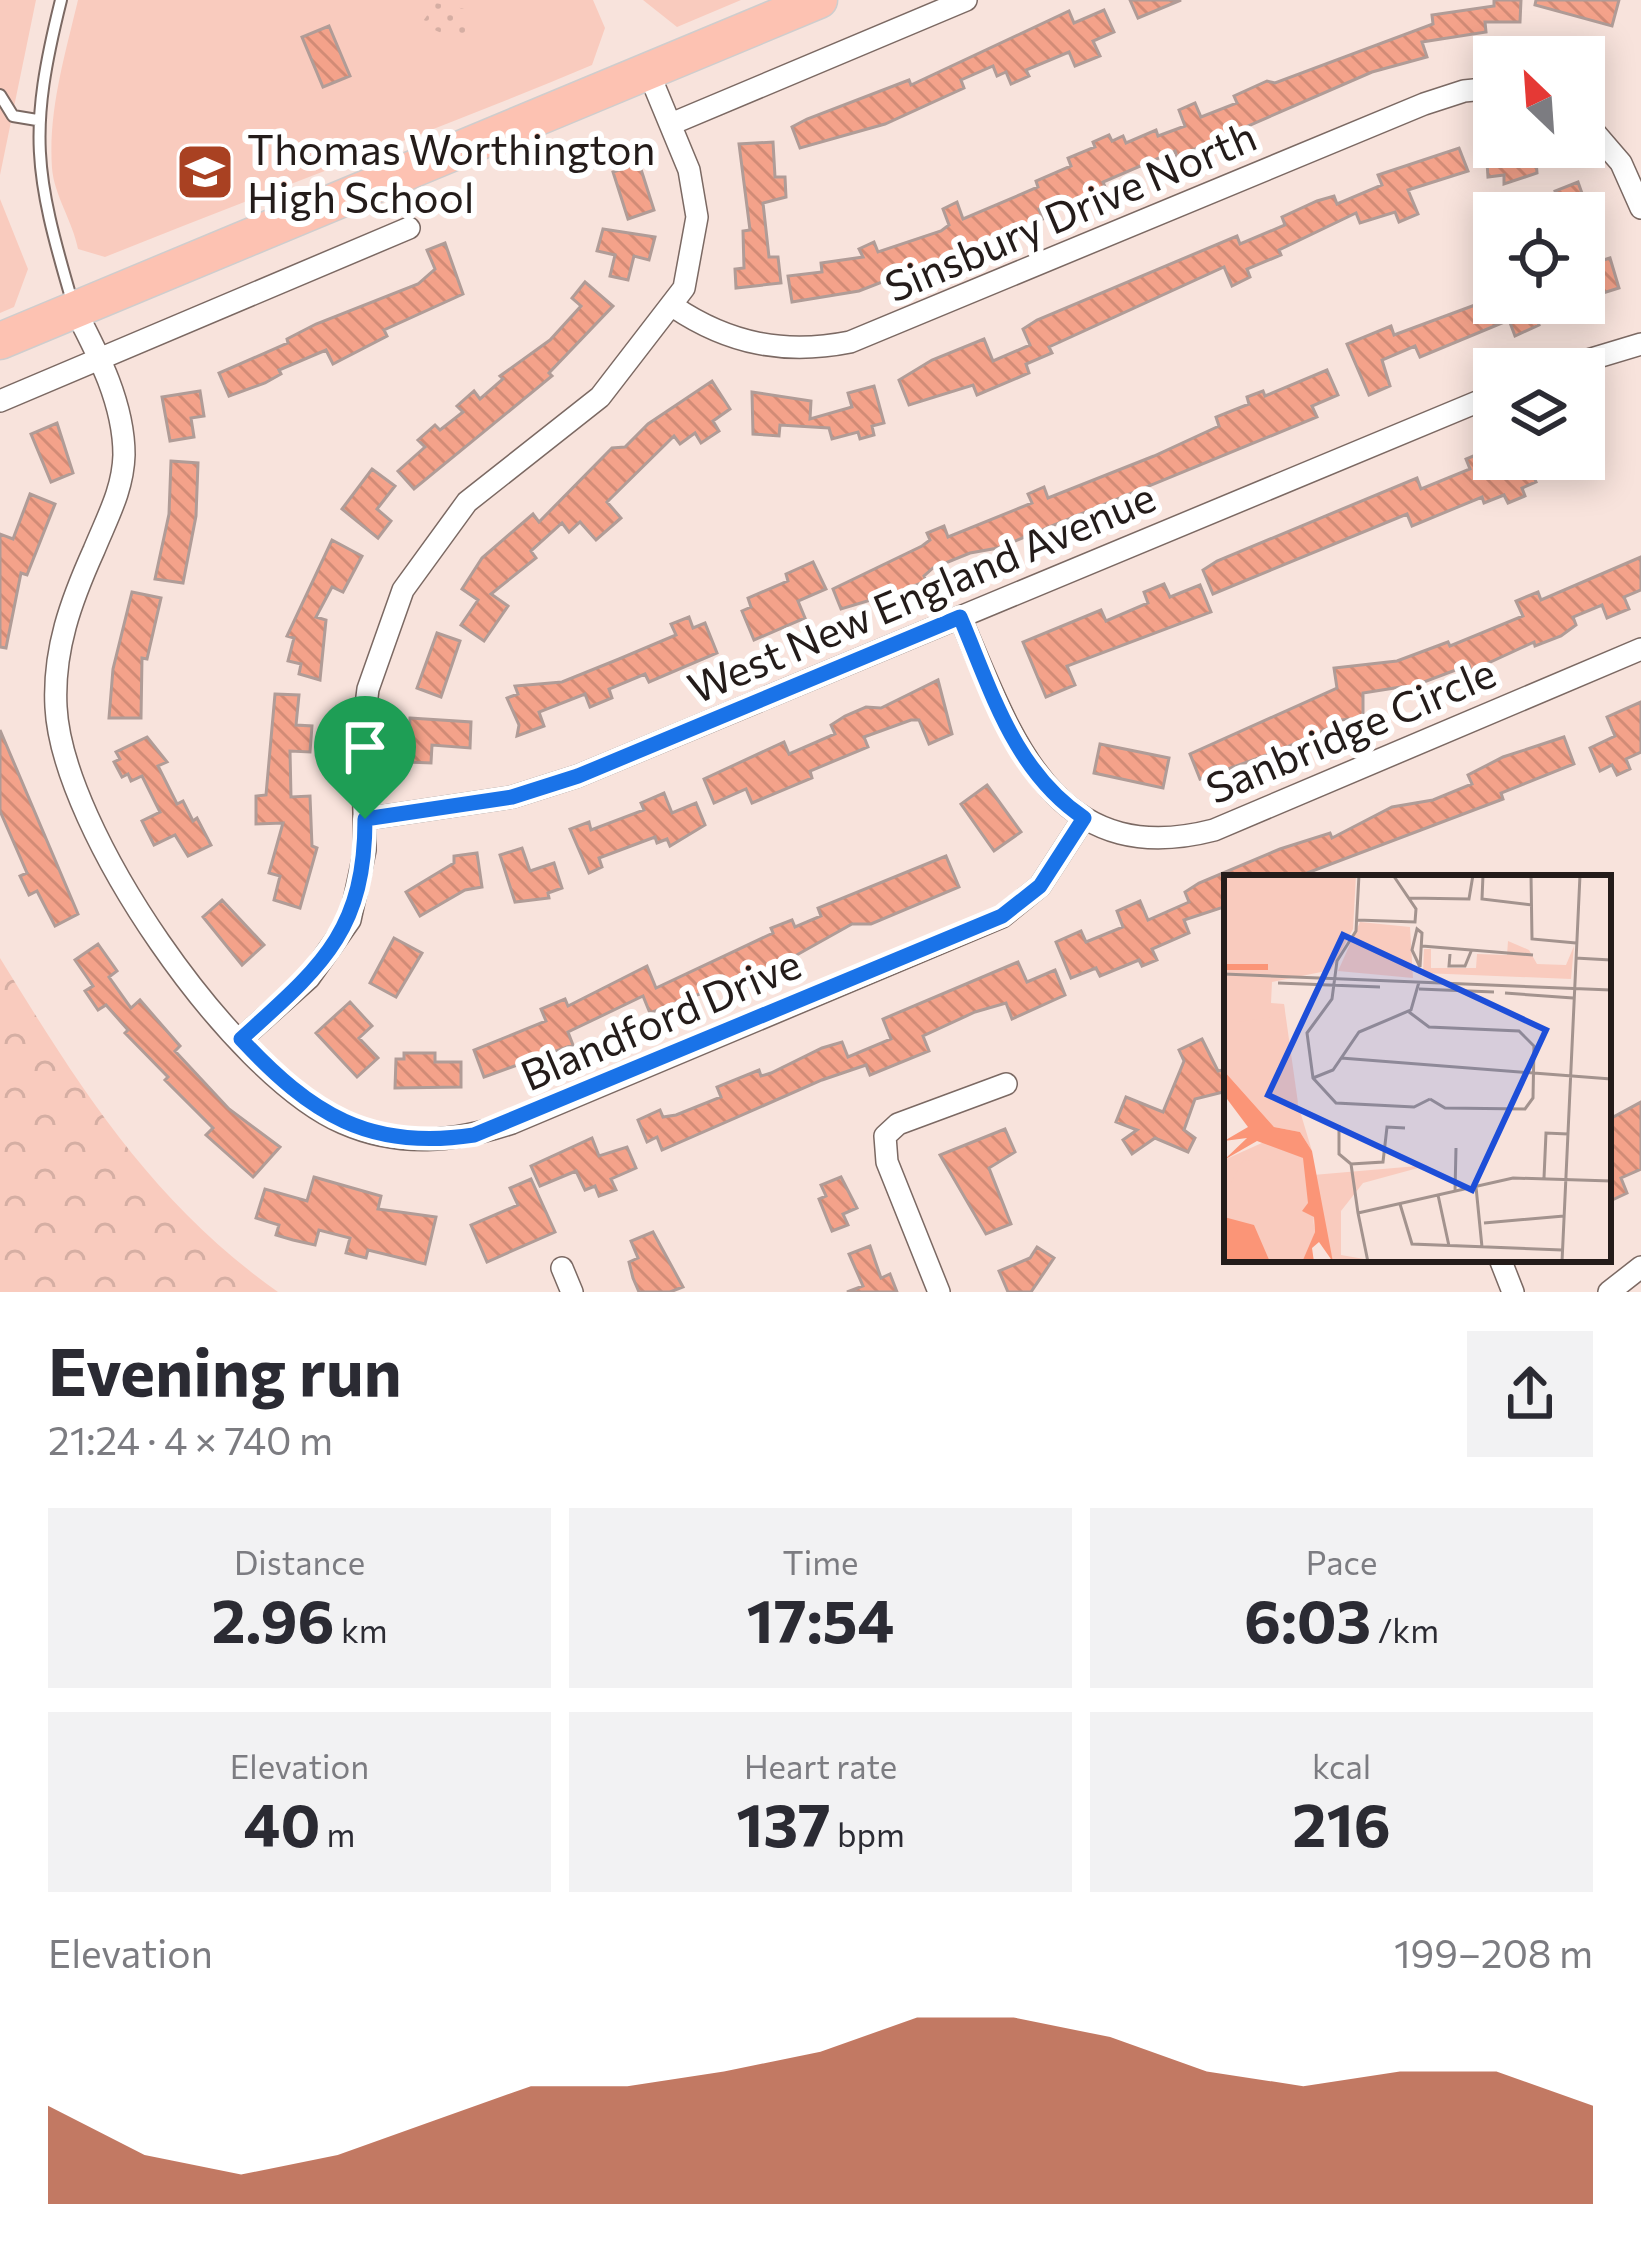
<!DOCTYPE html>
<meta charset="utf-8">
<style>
:root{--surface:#fff;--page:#f2f2f3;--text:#2b2b33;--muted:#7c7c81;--accent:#a94122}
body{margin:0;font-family:Commissioner,sans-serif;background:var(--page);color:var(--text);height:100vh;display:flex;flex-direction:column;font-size:45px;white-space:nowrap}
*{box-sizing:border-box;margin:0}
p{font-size:39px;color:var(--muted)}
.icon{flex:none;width:66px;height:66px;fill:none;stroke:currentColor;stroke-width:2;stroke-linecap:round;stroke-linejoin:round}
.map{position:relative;height:1292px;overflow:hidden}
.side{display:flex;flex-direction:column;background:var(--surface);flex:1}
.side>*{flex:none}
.needle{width:78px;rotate:335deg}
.buttons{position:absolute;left:1473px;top:36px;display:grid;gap:24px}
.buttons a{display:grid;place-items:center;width:132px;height:132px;border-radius:0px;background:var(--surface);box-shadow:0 6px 30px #0003;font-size:60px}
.pin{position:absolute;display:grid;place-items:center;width:102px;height:102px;color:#fff;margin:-123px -51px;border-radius:50% 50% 50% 0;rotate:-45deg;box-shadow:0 0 12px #0007}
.pin .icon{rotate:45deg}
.round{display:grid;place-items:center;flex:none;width:126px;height:126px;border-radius:0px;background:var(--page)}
.headline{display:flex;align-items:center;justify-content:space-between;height:204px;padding:0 48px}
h1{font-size:66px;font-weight:700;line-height:90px}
.stats{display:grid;grid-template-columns:repeat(3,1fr);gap:18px;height:204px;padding:12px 48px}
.stats div{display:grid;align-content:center;border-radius:0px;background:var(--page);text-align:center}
.stats b{font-size:60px;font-weight:700}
.stats small{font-size:33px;font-weight:400}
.stats p{font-size:33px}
.chart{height:336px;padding:24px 48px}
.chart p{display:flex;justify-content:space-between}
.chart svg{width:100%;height:216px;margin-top:12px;fill:var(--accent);opacity:.7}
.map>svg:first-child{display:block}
.grass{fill:#f9cbbe}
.forest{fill:url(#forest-crowns)}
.park{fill:url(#park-dots)}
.building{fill:url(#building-back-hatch);stroke:#b09c97;stroke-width:3}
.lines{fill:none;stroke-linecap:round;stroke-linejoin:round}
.service-casing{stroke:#7b6963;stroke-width:14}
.minor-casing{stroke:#7b6963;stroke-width:24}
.primary-casing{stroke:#cfcdcd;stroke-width:39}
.service{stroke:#fff;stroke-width:10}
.minor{stroke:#fff;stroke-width:21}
.primary{stroke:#fdc2b2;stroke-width:36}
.route-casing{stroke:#fff;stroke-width:24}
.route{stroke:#1a73e8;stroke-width:15}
.labels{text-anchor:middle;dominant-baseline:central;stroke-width:12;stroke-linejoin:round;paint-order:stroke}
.poi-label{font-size:42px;fill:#241c1a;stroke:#fff;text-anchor:start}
.street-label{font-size:42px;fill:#241c1a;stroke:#fff}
.inset-river{fill:none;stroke:#fb9577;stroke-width:6}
.inset-road{fill:none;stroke:#a3938e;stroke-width:3}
.view{fill:#1d4ed8;fill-opacity:0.15;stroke:#1d4ed8;stroke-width:6}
.inset-edge{fill:none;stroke:#241c1a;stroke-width:6}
</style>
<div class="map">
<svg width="1641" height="1292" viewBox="0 0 1641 1292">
<defs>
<pattern id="forest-crowns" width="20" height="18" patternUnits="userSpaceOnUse" patternTransform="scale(3)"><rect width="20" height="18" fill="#f9cbbe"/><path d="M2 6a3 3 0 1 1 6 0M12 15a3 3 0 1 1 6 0" fill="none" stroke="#d5aea3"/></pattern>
<pattern id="park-dots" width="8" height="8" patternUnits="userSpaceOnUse" patternTransform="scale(3)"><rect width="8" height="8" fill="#f9cbbe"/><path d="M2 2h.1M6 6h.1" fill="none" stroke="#d5aea3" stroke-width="1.8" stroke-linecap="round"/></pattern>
<pattern id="building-back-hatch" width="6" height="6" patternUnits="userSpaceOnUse" patternTransform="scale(3)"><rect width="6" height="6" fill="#f4a28a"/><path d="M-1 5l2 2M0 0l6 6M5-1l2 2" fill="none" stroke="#d18b76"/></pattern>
</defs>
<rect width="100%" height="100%" fill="#f8e3dc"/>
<path class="grass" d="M0 0H36L0 175Z
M78 0H593L605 28 592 65C431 133 267 191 105 257L78 249C73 222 54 195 52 168 48 111 65 55 78 0Z
M643 0H741L677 27Z
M0 199 28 269 14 307 0 313Z"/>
<path class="forest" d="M0 958C80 1088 151 1202 278 1292H0Z"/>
<path class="park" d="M436 3 465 9 468 31 455 39 421 24Z"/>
<path class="building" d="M1130 0H1181L1138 18Z
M1494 0H1521L1520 22H1485L1486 32 1422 42 1427 57 1372 72 1177 157 1175 151 1103 182 1106 189 1086 198 1069 202 1067 197 1039 209 1043 219 1008 233 859 291 792 302 788 276 822 272 821 263 863 257 859 249 874 242 878 252 941 231 949 225 943 209 957 202 963 219 1038 187 1036 181 1071 166 1068 158 1095 147 1093 142 1109 135 1112 141 1123 136 1126 143 1156 130 1158 136 1185 126 1179 110 1195 103 1201 117 1237 103 1234 96 1267 81 1275 83 1433 24 1432 15 1494 6Z
M1536 0H1619L1612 26 1535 5Z
M1104 10 1114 32 1093 41 1100 56 1075 66 1069 52 1026 70 1029 76 1011 84 1006 72 997 76 993 66 961 80 964 88 885 124 800 148 792 127 807 119 909 80 911 85 1069 11 1074 23Z
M329 26 350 76 323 87 302 37Z
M773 142 775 177H785L786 197 763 203 769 257H778L781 283 736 288 735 269 744 268 743 231 750 230 739 144Z
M1486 147 1535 148 1537 173 1504 184V175L1488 177Z
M1459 148 1468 171 1408 190 1418 214 1399 222 1395 212 1360 223 1356 213 1279 250 1281 255 1247 269 1250 277 1232 286 1224 267 1049 347 1052 353 1026 364 1029 373 977 395 973 385 909 405 899 380 932 360 984 339 993 361 1030 345 1023 329 1037 320 1237 236 1240 244 1285 225 1282 217 1317 201 1334 196 1337 204 1382 185 1378 175Z
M639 163 654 210 628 219 613 172Z
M1578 182 1589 213H1563L1555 191Z
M603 229 655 237 649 260 634 256 628 280 610 276 615 255 597 251Z
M445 243 463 294 384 330 387 336 333 364 326 350 279 370 281 374 265 383 229 396 219 373 288 343 287 339 316 324 418 284 435 269 427 250Z
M1610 258 1619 288 1584 299V266Z
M585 282 613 306 549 373 552 376 414 489 398 471 425 447 418 440 435 425 440 430 463 412 457 406 474 391 480 399 503 379 500 376 550 340 581 306 572 298Z
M1494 298V303H1530L1539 325 1515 336 1509 320 1420 357 1415 346 1382 360 1390 386 1369 395 1347 344 1391 326 1394 335Z
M1327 370 1338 395 1312 406 1317 417 998 548 970 553 933 568 924 576 926 581 907 589 841 609 833 589 922 546 930 540 927 533 944 526 948 537 1032 503 1028 494 1044 487 1048 498 1154 456 1219 426 1216 417 1249 404 1247 397 1263 391 1265 396Z
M712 381 730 409 713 421 719 431 701 443 695 433 680 444 674 436 607 502 621 518 596 540 580 522 569 532 562 523 531 551 536 558 491 594 508 606 484 641 461 625 478 600 462 589 482 558 533 514 539 522 612 448 625 447 648 424Z
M874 386 884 423 872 426 874 435 860 439 858 432 832 439 829 428 780 425 779 436 753 434 752 392 811 401 810 419 852 407 848 393Z
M200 391 204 416 191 418 194 437 170 441 162 397Z
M57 423 73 473 51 482 31 434Z
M1490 449 1499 470 1526 459 1536 482 1522 488 1525 496 1508 503 1504 495 1484 503 1482 497 1412 526 1407 514 1213 594 1203 570 1217 561 1417 478 1421 489 1470 469 1466 459Z
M171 461 198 463 196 516 183 583 155 579 169 514Z
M372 469 395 486 377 509 391 521 378 538 342 509Z
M30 494 55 504 27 575 21 573 6 648 0 647V534L13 539Z
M332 540 362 556 343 592 332 587 316 617 326 620 320 680 299 674 301 664 288 661 294 638 287 636Z
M1641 557V590L1624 597 1629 609 1607 618 1602 605 1573 617 1576 625 1561 636 1535 646 1534 642 1471 671 1469 665 1421 683 1423 687 1403 694 1401 687 1363 693V718L1329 721 1331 727 1278 751 1200 779 1190 754 1337 688 1334 668 1397 661 1448 642 1450 646 1523 616 1516 601 1538 592 1541 600Z
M813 562 826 589 798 601 805 618 754 640 742 611 751 607 748 598 788 581 786 574Z
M1164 584 1170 597 1200 585 1211 612 1067 666 1075 685 1046 697 1023 642 1101 610 1106 621 1148 603 1144 592Z
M132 592 161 598 147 659 142 658 141 718H109L113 669Z
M689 617 693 628 705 623 717 653 649 682 645 674 609 689 612 698 590 707 585 694 539 712 544 726 517 736 519 725 507 698 518 694 515 686 562 682 619 659 676 635 671 624Z
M437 633 460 641 441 697 417 688Z
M938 680 952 734 929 744 919 720H911L864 737 868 747 810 771 812 778 752 803 746 789 714 803 704 779 784 742 789 754 835 734 831 725 845 716 866 707 881 708Z
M275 694 299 695 296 725 312 726 310 752 290 751 291 797 310 796 312 846 317 848 300 908 274 900 280 876 269 873 283 823 256 824V796L266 795Z
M1641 702V752L1626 759 1630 769 1617 775 1612 765 1600 771 1590 748 1615 736 1607 717Z
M410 718 471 722 470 748 432 745 431 763 408 762Z
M0 730 78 914 55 926 37 891 29 895 20 876 27 873 0 811Z
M147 737 167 762 158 766 177 804 183 801 193 821 197 818 211 845 188 856 175 835 154 845 142 821 160 812 142 776 131 781 128 774 122 777 114 762 120 759 116 752Z
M1564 737 1574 764 1501 793 1503 799 1294 878H1227V906L1184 920 1189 933 1152 949 1157 960 1142 966 1139 960 1100 976 1096 968 1071 978 1056 942 1081 931 1086 942 1123 927 1117 911 1140 901 1148 920 1189 902 1185 892 1199 883 1280 849 1330 833 1332 838 1392 807 1433 800 1472 784 1468 775 1503 757Z
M1100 744 1169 758 1163 788 1094 773Z
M987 785 1021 832 994 851 961 804Z
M664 793 672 813 696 803 705 825 670 846 667 839 657 843 655 837 599 858 602 867 589 873 570 829 589 822 591 830 644 810 641 803Z
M522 848 530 871 554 863 562 888 548 893 549 898 515 902 500 855Z
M477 853 482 887 465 890 420 916 406 892 454 863V856Z
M946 856 959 887 871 924H852L786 961 650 1013 643 996 568 1032 573 1045 484 1077 474 1050 546 1021 541 1009 565 999 568 1006 647 966 656 988 773 933 771 928 792 920 795 927 821 916 818 908Z
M222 900 264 945 242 965 203 917Z
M394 938 422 953 396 997 370 983Z
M98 944 117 971 109 977 131 1008 140 1000 180 1046 175 1051 229 1109 280 1147 253 1177 206 1135 213 1128 165 1080 168 1077 125 1033 128 1030 106 1005 98 1010 85 991 93 986 75 960Z
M1018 962 1027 982 1055 970 1065 995 1012 1019 1006 1003 975 1012 923 1036 929 1051 870 1075 866 1065 822 1080 662 1150 657 1137 647 1142 638 1120 660 1110 663 1117 676 1115 721 1097 717 1087 759 1070 761 1076 771 1073 822 1048 842 1042 848 1057 891 1039 883 1019Z
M350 1002 372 1026 359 1038 378 1058 357 1077 316 1033Z
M1202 1039 1218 1071 1227 1069V1091L1195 1099 1184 1130 1195 1138 1188 1152 1155 1138 1132 1154 1123 1140 1137 1130 1116 1122 1126 1097 1163 1112 1184 1061 1179 1050Z
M404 1053H435V1062H461V1087L395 1088 396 1059H404Z
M1641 1102V1169L1621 1178 1627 1193 1608 1202V1120Z
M1005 1129 1015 1152 989 1168 1011 1224 986 1234 940 1155Z
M592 1138 599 1156 627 1147 636 1168 611 1179 616 1190 599 1196 595 1186 585 1190 576 1171 540 1186 531 1166Z
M314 1177 381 1196 378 1209 436 1217 425 1264 368 1250 366 1258 346 1253 350 1238 319 1230 315 1245 293 1240 276 1235 279 1225 256 1218 265 1189 307 1201Z
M841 1177 857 1208 843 1214 848 1225 832 1231 819 1199 826 1196 821 1185Z
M531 1179 555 1232 487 1262 471 1225 518 1205 510 1188Z
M653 1232 683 1287 670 1292H639L633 1278 629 1262 638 1258 631 1241Z
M870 1246 881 1278 890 1274 897 1292H847L863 1286 849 1254Z
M1037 1247 1054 1258 1031 1292H1008L999 1271 1030 1258Z"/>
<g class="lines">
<g class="service-casing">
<path id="service" d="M61 0C28 132 34 172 72 301
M0 95 13 116 37 120"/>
</g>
<g class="minor-casing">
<path id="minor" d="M1584 120 1621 163 1641 208
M671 124 966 0
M674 307C729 344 785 355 850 342L1424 104 1464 91 1494 88
M75 310C98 354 124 403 124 455 123 490 107 518 94 550 71 601 53 650 56 707 62 829 231 1074 343 1123 400 1148 455 1142 512 1123L1002 917 1040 886 1084 818
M1558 369 1641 344
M0 401 409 228
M960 617C1011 735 1052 872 1214 830L1641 649
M365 819 512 797 578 776 1494 395
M241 1039 309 978 350 920 365 850 362 737 368 689 403 590 467 502 600 397 684 288 697 217 689 170 648 71
M1500 1259 1513 1292
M562 1268 572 1292
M939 1292 887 1162 885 1136 898 1124 1006 1084
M1609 1292 1641 1267"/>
</g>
<g class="primary-casing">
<path id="primary" d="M0 341 819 0"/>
</g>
<use href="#service" class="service"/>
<use href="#minor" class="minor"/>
<use href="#primary" class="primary"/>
</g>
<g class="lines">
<g class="route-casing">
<path id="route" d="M960 617C992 692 1014 771 1084 818L1040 886 1002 916 474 1135C369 1151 311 1114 241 1039 320 967 365 933 365 819L512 797 578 776Z"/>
</g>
<use href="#route" class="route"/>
</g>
<defs>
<g id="school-square" transform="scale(3)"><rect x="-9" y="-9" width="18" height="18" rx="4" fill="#a94122" stroke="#fff"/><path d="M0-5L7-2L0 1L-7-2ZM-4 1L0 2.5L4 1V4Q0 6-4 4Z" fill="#fff"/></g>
</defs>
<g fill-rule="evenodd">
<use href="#school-square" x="205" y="172"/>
</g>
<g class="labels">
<g class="poi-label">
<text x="247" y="148">Thomas Worthington<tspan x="247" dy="48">High School</tspan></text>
</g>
<g class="street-label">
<text transform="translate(1070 210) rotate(-23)">Sinsbury Drive North</text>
<text transform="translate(921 591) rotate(-23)">West New England Avenue</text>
<text transform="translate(1350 729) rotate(-23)">Sanbridge Circle</text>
<text transform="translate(660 1018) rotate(-23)">Blandford Drive</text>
</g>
</g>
<g transform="translate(1224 875)">
<rect width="387" height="387" fill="#f8e3dc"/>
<path d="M132 0 129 54 107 95 48 107 47 128 60 129 74 228 0 169V1ZM136 47 186 52 189 103 114 96ZM284 66 305 75 313 89 342 90 350 71 347 104 199 98 200 74H207V93H252L253 79 283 80Z" fill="#f9cbbe"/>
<path d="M47 129H60L66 203 88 276 76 257 50 252 0 196V149L46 142ZM40 267 80 283 90 343 80 387 0 335V285ZM205 290 139 308 117 336V380L140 384 109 387 89 300Z" fill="#f9cbbe"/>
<path d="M80 283 91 357 80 387H0V320L19 286Z" fill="#f9cbbe"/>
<path d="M0 196 50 252 76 257 88 276 109 387 95 367 88 373 90 387 79 385 91 357 90 342 78 336 84 328 79 283 33 266 0 285 23 263 0 266 24 252 0 220ZM0 342 30 350 46 387H0Z" fill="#fb9577"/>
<path class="inset-river" d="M0 92H44"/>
<path class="inset-road" d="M135 0 132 56 113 86 108 124 83 158 89 203 112 228 190 232 206 224M259 0 258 24 308 30M307 0 308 64 352 68M185 23 245 24 249 0M133 45 191 47 192 34 169 0M193 54 198 58 196 92 188 75ZM198 71 309 80M226 79 225 91H241L248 74M351 83 387 85M0 99 387 115M54 108 156 112M195 114 270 117M281 118 349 123M185 137 205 152 295 156 310 171 309 223 301 234 221 233 206 224M117 183 387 204M89 203 109 195 135 157 187 135 195 107M115 250V279L127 289M127 289 159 287 163 252 181 253M127 289 134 338M320 303 322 258 344 259M252 312 258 372M231 316 232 273M214 320 225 371M176 329 188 369 338 375M134 338 289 303 387 306M134 338 144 387M260 348 340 341M338 387 356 0"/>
<path class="view" d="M119 60 322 155 248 315 44 220Z"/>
<rect width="387" height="387" class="inset-edge"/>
</g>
</svg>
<div class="buttons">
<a><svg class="needle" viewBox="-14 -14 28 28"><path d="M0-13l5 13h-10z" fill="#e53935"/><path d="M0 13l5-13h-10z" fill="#7c7c81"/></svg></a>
<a><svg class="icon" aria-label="locate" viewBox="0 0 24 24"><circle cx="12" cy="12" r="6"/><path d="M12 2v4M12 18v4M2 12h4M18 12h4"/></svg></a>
<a><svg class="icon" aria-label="layers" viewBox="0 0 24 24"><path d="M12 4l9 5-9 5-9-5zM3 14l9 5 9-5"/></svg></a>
</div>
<div class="pin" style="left:365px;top:819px;background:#1e9e55"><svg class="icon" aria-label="arrive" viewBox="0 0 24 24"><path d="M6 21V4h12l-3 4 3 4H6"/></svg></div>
</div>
<section class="side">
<div class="headline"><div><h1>Evening run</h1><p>21:24 · 4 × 740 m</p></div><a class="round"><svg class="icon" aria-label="share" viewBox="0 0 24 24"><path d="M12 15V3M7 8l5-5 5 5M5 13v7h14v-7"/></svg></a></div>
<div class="stats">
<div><p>Distance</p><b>2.96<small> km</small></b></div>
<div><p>Time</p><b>17:54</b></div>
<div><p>Pace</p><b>6:03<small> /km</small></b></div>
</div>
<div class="stats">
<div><p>Elevation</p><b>40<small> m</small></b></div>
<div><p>Heart rate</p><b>137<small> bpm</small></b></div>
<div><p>kcal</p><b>216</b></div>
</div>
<div class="chart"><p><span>Elevation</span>199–208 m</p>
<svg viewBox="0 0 160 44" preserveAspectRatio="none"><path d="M0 44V24L10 34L20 38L30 34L40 27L50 20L60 20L70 17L80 13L90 6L100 6L110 10L120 17L130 20L140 17L150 17L160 24V44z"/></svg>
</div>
</section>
